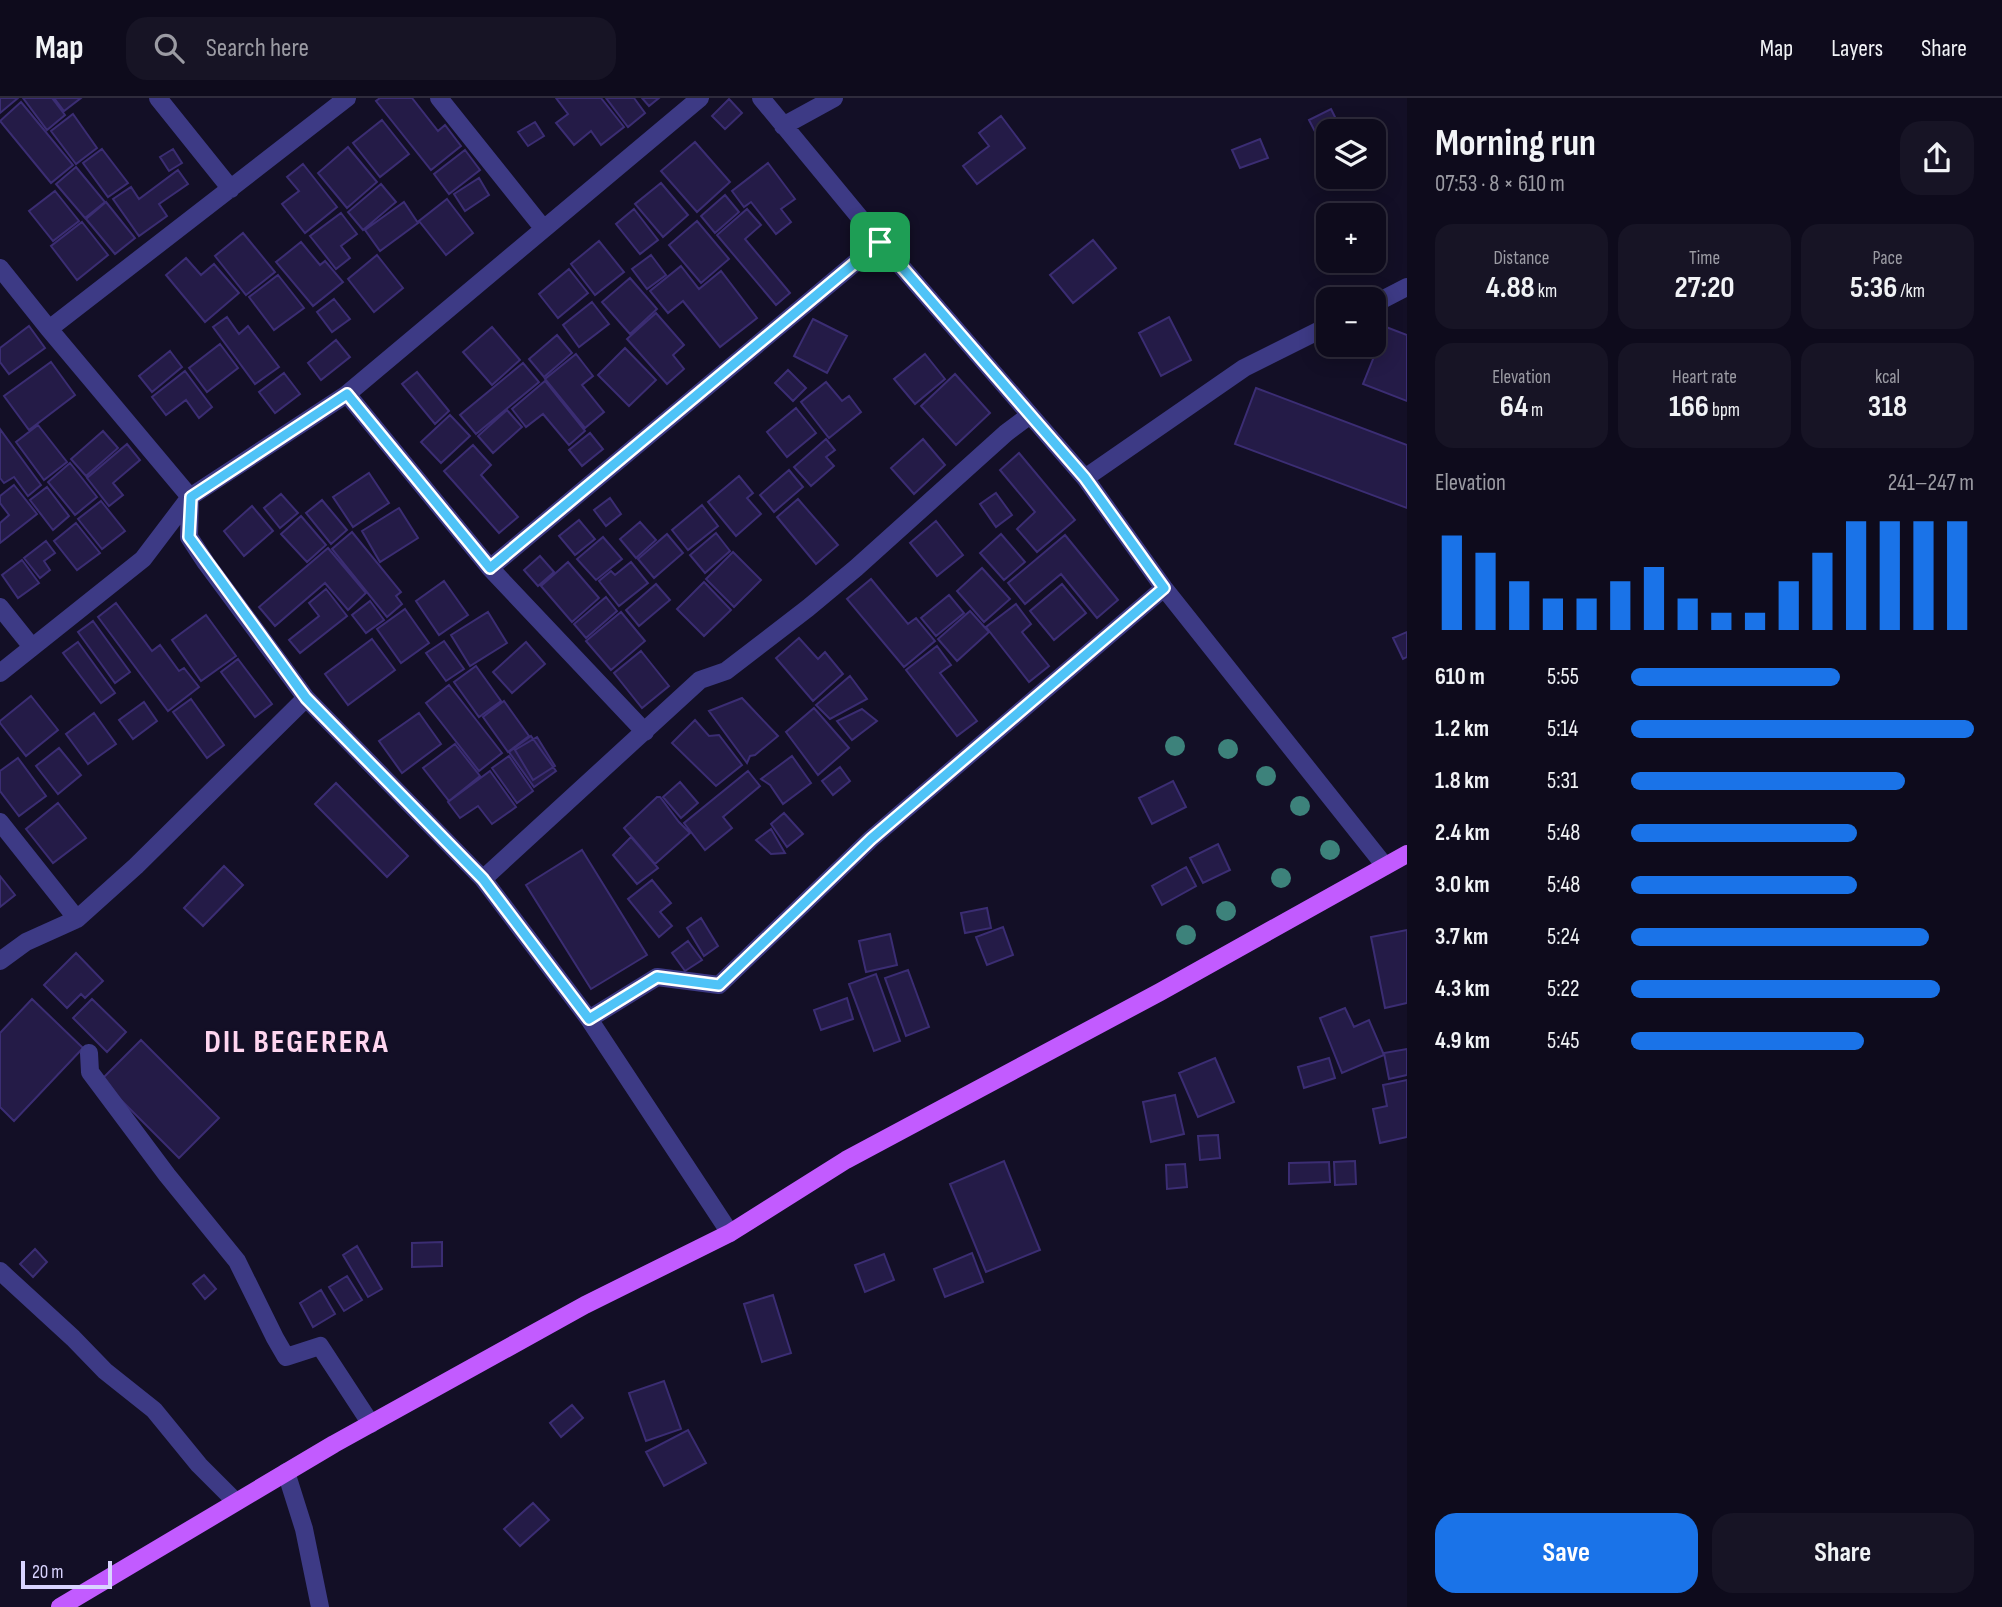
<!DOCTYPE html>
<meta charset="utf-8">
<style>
:root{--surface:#0e0b1c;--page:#171425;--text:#f1f3f6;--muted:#9b9ba3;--line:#2e2b3b;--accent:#1a73e8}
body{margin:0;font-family:"Sofia Sans Condensed",sans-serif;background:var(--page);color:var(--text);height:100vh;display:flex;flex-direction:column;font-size:26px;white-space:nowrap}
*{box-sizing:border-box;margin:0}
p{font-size:23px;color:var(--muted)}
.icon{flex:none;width:38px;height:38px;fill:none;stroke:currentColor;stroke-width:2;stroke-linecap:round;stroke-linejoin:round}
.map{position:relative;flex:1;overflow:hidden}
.panel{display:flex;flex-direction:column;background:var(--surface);width:595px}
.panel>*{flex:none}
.buttons{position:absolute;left:1316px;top:21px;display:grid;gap:14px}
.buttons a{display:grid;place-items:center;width:70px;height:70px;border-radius:14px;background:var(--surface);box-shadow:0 4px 18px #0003,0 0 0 2px var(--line);font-size:35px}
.scale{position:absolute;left:21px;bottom:18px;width:91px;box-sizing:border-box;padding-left:7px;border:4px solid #d9d4ff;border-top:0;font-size:19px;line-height:24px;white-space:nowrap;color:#d9d4ff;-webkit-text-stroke:5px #130f26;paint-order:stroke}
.pin{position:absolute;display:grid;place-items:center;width:60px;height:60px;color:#fff;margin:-30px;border-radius:14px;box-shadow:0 4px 10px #0006}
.round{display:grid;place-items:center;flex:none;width:74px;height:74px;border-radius:21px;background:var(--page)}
.overview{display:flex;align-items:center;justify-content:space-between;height:119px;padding:0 28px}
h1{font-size:38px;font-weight:700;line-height:52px}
.metrics{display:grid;grid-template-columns:repeat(3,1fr);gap:10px;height:119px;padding:7px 28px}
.metrics div{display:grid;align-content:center;border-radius:18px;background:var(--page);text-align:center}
.metrics b{font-size:30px;font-weight:700}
.metrics small{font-size:19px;font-weight:400}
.metrics p{font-size:19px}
.chart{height:196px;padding:14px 28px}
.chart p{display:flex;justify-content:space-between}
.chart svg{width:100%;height:126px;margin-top:7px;stroke:var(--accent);stroke-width:6}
.primary-button{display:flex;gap:14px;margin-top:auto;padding:14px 28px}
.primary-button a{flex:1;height:80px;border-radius:21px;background:var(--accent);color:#fff;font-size:28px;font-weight:700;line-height:80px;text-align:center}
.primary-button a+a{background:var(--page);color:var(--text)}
ul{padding:0 28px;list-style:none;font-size:23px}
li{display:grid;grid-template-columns:112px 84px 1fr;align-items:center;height:52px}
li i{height:18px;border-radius:9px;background:var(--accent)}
header{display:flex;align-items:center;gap:42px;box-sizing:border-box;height:98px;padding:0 35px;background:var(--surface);border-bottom:2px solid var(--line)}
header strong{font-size:33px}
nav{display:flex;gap:38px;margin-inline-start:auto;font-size:24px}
.search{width:490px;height:63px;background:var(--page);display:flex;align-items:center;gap:18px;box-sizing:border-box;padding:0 24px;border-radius:21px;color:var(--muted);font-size:26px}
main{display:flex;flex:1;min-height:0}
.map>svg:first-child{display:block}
.building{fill:#241b47;stroke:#3b2d73;stroke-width:2}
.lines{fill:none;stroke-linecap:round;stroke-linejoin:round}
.street{stroke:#3d3a85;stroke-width:18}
.primary{stroke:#c25bff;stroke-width:18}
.tree{fill:#3d827b}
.route-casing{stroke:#fff;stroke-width:14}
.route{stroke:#4fc3f7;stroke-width:9}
.labels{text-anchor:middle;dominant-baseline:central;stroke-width:5;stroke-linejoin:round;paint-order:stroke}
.district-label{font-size:32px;font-weight:bold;letter-spacing:2px;fill:#ffd6f0;stroke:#130f26}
</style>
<header>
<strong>Map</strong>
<div class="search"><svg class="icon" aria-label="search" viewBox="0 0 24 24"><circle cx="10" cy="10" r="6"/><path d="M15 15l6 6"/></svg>Search here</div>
<nav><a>Map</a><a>Layers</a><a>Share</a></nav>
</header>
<main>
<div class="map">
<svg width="1407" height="1509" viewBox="0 0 1407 1509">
<rect width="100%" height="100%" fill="#130f26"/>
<path class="building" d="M0 0H18L0 15Z
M23 0H52L65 17 47 32Z
M54 0H81L64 13Z
M380 0H412L438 33 445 27 461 48 431 72 376 3Z
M556 0H601L624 29 601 47 591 33 574 47 556 25 568 16Z
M606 0H634L645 15 628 29Z
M642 0H659L649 8Z
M729 1 742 15 725 31 712 18Z
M21 4 73 67 51 85 0 23Z
M1331 11 1342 33H1328V49L1324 51 1309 22Z
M73 16 97 50 76 66 51 33Z
M1001 18 1025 50 977 86 963 68 989 48 979 35Z
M382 22 409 56 380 79 353 45Z
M535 24 544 38 528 48 518 34Z
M1260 41 1268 60 1240 70 1232 52Z
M695 44 730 84 697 114 661 73Z
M348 49 377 84 347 110 318 75Z
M102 51 128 85 108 99 83 65Z
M173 51 182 65 169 73 160 59Z
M465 52 480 72 449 96 434 76Z
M768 65 795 101 781 111 791 124 776 136 751 104 744 109 732 93Z
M303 66 337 109 305 135 282 106 299 93 287 79Z
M76 69 105 104 85 120 56 86Z
M178 72 188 86 159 106 167 118 139 138 113 101 131 89 139 101Z
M479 80 489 97 465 113 454 96Z
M661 85 688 117 663 139 635 106Z
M381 86 396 104 363 132 348 114Z
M55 93 79 123 53 143 29 113Z
M725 97 739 114 715 135 701 118Z
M447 101 473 135 446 157 419 123Z
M106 104 135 140 115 156 86 121Z
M404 104 418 125 380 153 365 132Z
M634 111 658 142 640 156 616 126Z
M747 111 761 127 745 141 790 195 776 207 717 137Z
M341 115 357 136 341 148 350 160 336 171 310 138Z
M697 123 729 161 701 185 669 147Z
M82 124 108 157 77 182 51 148Z
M243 135 275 174 246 197 215 158Z
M1093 142 1116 170 1073 205 1050 177Z
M599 143 624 174 595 197 571 166Z
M301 144 320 167 325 163 343 184 313 208 276 164Z
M377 157 403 190 374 214 348 181Z
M651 157 666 177 647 191 632 171Z
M186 160 201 177 214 166 239 195 205 224 166 177Z
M681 168 699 191 721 173 757 220 720 249 683 203 668 215 650 193Z
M569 171 588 195 558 220 539 196Z
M278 177 304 210 274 232 249 199Z
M630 180 657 211 630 236 602 204Z
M334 201 350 221 332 234 317 214Z
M592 204 609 226 579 249 563 227Z
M656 215 684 247 673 257 684 271 667 286 627 241Z
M227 219 239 236 248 228 279 269 255 286 213 229Z
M1169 219 1191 262 1161 278 1139 235Z
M813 221 847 238 827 275 794 258Z
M29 228 45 250 9 276 0 264V250Z
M492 229 520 262 492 287 463 254Z
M1386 229 1407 237V303L1363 286Z
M557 237 572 255 544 279 529 261Z
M336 242 350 259 321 282 308 265Z
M220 246 238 270 207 294 189 270Z
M625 250 656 282 629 308 598 277Z
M170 253 182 269 152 294 139 278Z
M576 256 593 278 582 287 604 314 585 330 545 281Z
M925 256 945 281 915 306 894 281Z
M51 264 75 297 29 332 4 298Z
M523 265 539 284 476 336 460 317Z
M788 272 806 290 793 303 775 285Z
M185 273 212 309 199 320 186 302 166 317 152 299Z
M417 274 449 313 435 326 402 286Z
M284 275 300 296 275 315 259 294Z
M955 276 990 315 956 347 921 308Z
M545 283 585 333 569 347 543 316 526 329 512 311Z
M826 284 842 303 849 298 861 314 829 340 801 304Z
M1256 290 1407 347V410L1235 346Z
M796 310 816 335 787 359 767 334Z
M507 312 522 329 493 355 478 338Z
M450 317 470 338 441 365 421 344Z
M38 327 67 364 44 382 16 344Z
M0 331 41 387 28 398 14 379 4 385 0 380Z
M103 333 118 350 86 378 71 361Z
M590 335 603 351 582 368 569 352Z
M826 341 835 352 826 359 834 368 811 388 794 369Z
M923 341 945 367 914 396 891 370Z
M127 346 140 362 113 385 123 397 109 408 87 380Z
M473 347 491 367 481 377 518 419 499 435 444 373Z
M1019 355 1075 422 1037 454 1017 431 1035 414 1000 372Z
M70 365 97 399 75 417 48 384Z
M789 372 803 389 774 414 760 397Z
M369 375 389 405 353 429 333 399Z
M739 378 753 395 747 400 761 416 736 438 708 404Z
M14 387 37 416 0 445V425L9 417 0 405V398Z
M47 389 69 418 53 432 30 402Z
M996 395 1012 417 996 429 980 406Z
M281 396 298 415 280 430 264 410Z
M610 400 621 416 606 428 594 412Z
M798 401 838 447 816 466 777 419Z
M322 402 347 432 331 446 306 415Z
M101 403 125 433 102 451 78 421Z
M702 407 718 428 688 452 672 432Z
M252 408 273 433 244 458 224 433Z
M399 410 418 440 380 464 362 433Z
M301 418 326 447 307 464 281 436Z
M579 422 595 441 575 457 559 438Z
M936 423 963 457 937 478 910 445Z
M640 424 656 442 636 460 620 441Z
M76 425 100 455 77 472 54 443Z
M352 434 401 494 396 498 402 506 387 519 332 451Z
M716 435 730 453 705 475 690 457Z
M667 436 683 455 654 480 638 461Z
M1001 436 1025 464 1004 482 980 455Z
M1065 437 1118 502 1097 520 1061 476 1025 506 1008 485Z
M603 439 622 461 596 482 577 461Z
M46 443 55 455 44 463 50 472 40 480 24 460Z
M328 450 366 495 348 512 325 485 275 528 259 509Z
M733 454 761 482 734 509 706 481Z
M540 458 554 474 538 488 524 472Z
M22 462 39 485 18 500 2 477Z
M568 464 599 500 572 524 541 488Z
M631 464 648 485 619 508 599 483 611 473 615 477Z
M982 470 1010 501 984 524 957 493Z
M871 481 908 526 916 520 935 543 904 569 847 501Z
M444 483 468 517 439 537 416 503Z
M704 484 731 512 704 538 677 511Z
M656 486 670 502 639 528 626 512Z
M1062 486 1086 515 1054 542 1030 513Z
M326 491 347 518 300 555 289 542 319 518 309 505Z
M949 497 964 515 936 538 921 520Z
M606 499 617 513 586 540 574 526Z
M370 503 384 522 366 535 352 517Z
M116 505 152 553 160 547 179 573 184 570 199 589 168 613 98 519Z
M1016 506 1031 526 1022 534 1049 568 1029 584 986 529Z
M405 511 429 545 401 565 377 531Z
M970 513 989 534 957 563 938 541Z
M488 514 507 545 470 568 451 537Z
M621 514 645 543 611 572 586 543Z
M206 517 236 558 201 583 172 542Z
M93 523 130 574 115 585 78 534Z
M1407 534V559L1403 561 1393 540Z
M799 540 818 561 825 554 843 576 813 603 776 560Z
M372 541 395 572 348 607 325 576Z
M444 543 464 571 446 583 426 555Z
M78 544 115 595 101 605 63 555Z
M526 544 545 566 512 595 493 574Z
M937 548 951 567 940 575 977 623 957 638 906 572Z
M641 553 669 588 642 610 614 575Z
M238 561 272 606 255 619 221 574Z
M476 568 501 603 479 619 454 584Z
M850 578 867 601 830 621 816 607Z
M449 587 502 655 479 673 426 605Z
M31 598 58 632 26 658 0 625V623Z
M742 600 778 638 755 657 750 658 747 665 709 613Z
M191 601 224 647 207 660 173 614Z
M504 603 529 638 508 654 483 619Z
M144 604 157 623 133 641 119 622Z
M814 610 849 650 818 677 786 634Z
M862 611 877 623 852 642 837 623Z
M94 615 116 646 88 666 66 636Z
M419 615 441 646 402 675 379 643Z
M695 622 709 638 719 637 742 667 716 688 672 645Z
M531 638 556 673 534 689 509 654Z
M537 639 555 668 533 682 515 652Z
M455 646 480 678 449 703 423 670Z
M59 650 81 677 58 696 36 668Z
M509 658 533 693 517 705 492 670Z
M792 658 811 685 783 706 770 687 761 681Z
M18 660 46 698 19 718 0 693V673Z
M840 669 850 683 833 697 822 683Z
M490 673 516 709 492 726 478 708 460 720 448 704Z
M748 673 760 688 723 719 732 730 705 752 684 725Z
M1173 683 1186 709 1152 726 1139 700Z
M680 684 698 705 681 720 663 699Z
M336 685 408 758 387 779 315 706Z
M657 699H660L679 724 690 735 655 766 624 730Z
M58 705 86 740 53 765 26 731Z
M784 715 803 736 787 749 771 726Z
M771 731 785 755 771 756 756 742Z
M631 739 658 770 637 786 613 757Z
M1218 746 1230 772 1203 785 1190 760Z
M582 752 647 857 591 891 526 787Z
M224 768 243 787 203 828 184 810Z
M1186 769 1196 788 1162 807 1152 788Z
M0 778 15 797 0 809Z
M652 782 671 805 660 814 672 828 659 839 628 801Z
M987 810 991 830 965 835 961 815Z
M701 820 718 848 704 858 687 830Z
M1003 829 1013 857 987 867 976 839Z
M1407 832V905L1385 910 1371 839Z
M890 836 897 867 866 874 859 843Z
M688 843 702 862 685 873 672 855Z
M76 855 103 883 85 900 81 896 67 910 44 887Z
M908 872 929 929 906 938 885 880Z
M876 876 900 943 874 953 849 886Z
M847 900 853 921 821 932 814 912Z
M32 901 83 950 14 1023 0 1009V935Z
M92 901 126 934 107 954 73 920Z
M1345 910 1354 929 1369 922 1384 957 1342 975 1320 920Z
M141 942 219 1020 179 1060 101 982Z
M1407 951V977L1389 981 1384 955Z
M1215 960 1234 1004 1198 1019 1179 975Z
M1329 960 1335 980 1304 990 1298 969Z
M1407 982V1039L1380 1045 1373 1011 1387 1008 1383 987Z
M1175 997 1184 1036 1151 1044 1143 1004Z
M1218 1037 1220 1060 1200 1062 1198 1038Z
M1004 1063 1040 1152 986 1174 950 1086Z
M1355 1063 1356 1086 1335 1087 1334 1064Z
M1329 1064 1330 1084 1289 1086V1065Z
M1185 1066 1187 1089 1167 1091 1166 1067Z
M442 1144V1168L412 1169V1145Z
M357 1148 382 1191 368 1199 343 1157Z
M35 1151 47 1164 33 1179 20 1166Z
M972 1155 983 1184 945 1199 934 1171Z
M884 1156 894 1182 865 1194 855 1167Z
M204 1177 216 1191 205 1201 193 1186Z
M347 1178 362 1202 344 1213 329 1189Z
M321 1192 335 1216 313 1229 300 1205Z
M773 1197 791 1255 762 1264 744 1206Z
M664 1283 681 1331 646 1343 629 1295Z
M572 1307 583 1320 561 1339 550 1325Z
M688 1332 706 1365 664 1388 646 1354Z
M533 1405 549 1422 520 1448 504 1431Z"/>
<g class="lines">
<path class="street" d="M158 0 231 91
M439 0 543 130
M761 0 880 144 1085 380 1164 490 1385 768
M783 28 834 0
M0 170 49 231 190 399 189 439 206 465 306 600 483 781 589 921 730 1135
M1374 206 1407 189
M49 231 347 0
M347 296 490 470 645 634
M1085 380 1244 270 1328 228
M490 470 880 144
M0 509 32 549
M0 575 143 461 190 399 347 296 700 0
M0 724 77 821 26 844 0 863
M483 781 700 582 726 573 808 510 856 470 1006 335 1030 317
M77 821 136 768 306 600
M589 921 657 879 719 887 871 741 1164 490
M89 955 90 974 167 1077 237 1163 275 1240 286 1259 320 1248 371 1326
M0 1173 73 1240 105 1273 154 1312 199 1367 235 1403
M286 1374 304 1431 320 1509"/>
<path class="primary" d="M60 1509 334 1346 585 1207 730 1135 846 1062 1160 894 1407 756"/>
</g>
<g class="tree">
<circle cx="1175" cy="648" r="10"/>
<circle cx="1228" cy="651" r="10"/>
<circle cx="1266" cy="678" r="10"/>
<circle cx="1300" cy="708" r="10"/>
<circle cx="1330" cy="752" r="10"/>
<circle cx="1281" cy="780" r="10"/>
<circle cx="1226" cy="813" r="10"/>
<circle cx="1186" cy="837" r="10"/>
</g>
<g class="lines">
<g class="route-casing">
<path id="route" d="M880 144 1085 380 1164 490 871 741 719 887 657 879 589 921 483 781 306 600 189 439 191 399 347 296 490 470Z"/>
</g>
<use href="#route" class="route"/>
</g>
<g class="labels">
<g class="district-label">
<text x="297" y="944">DIL BEGERERA</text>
</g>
</g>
</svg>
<div class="buttons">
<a><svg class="icon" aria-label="layers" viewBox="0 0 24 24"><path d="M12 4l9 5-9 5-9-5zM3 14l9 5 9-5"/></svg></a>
<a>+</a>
<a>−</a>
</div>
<div class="scale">20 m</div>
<div class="pin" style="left:880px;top:144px;background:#1e9e55"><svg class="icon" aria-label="arrive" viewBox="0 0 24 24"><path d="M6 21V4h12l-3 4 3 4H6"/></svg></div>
</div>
<section class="panel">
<div class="overview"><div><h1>Morning run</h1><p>07:53 · 8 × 610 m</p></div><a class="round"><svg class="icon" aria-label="share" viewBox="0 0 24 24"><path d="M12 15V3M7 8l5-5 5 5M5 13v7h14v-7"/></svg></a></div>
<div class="metrics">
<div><p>Distance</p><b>4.88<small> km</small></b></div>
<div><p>Time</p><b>27:20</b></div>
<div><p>Pace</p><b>5:36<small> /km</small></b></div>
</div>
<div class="metrics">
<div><p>Elevation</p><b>64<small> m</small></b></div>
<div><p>Heart rate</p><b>166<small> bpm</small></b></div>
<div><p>kcal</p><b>318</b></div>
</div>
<div class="chart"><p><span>Elevation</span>241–247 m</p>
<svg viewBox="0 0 160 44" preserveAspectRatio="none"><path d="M5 44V11M15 44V17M25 44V27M35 44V33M45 44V33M55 44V27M65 44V22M75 44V33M85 44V38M95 44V38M105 44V27M115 44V17M125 44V6M135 44V6M145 44V6M155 44V6"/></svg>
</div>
<ul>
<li><b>610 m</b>5:55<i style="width:61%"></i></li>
<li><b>1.2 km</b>5:14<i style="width:100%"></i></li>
<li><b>1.8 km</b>5:31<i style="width:80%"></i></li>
<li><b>2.4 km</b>5:48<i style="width:66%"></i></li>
<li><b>3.0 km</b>5:48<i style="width:66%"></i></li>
<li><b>3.7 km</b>5:24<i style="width:87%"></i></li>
<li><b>4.3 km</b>5:22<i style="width:90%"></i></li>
<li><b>4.9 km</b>5:45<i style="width:68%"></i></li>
</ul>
<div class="primary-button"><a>Save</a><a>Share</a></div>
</section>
</main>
